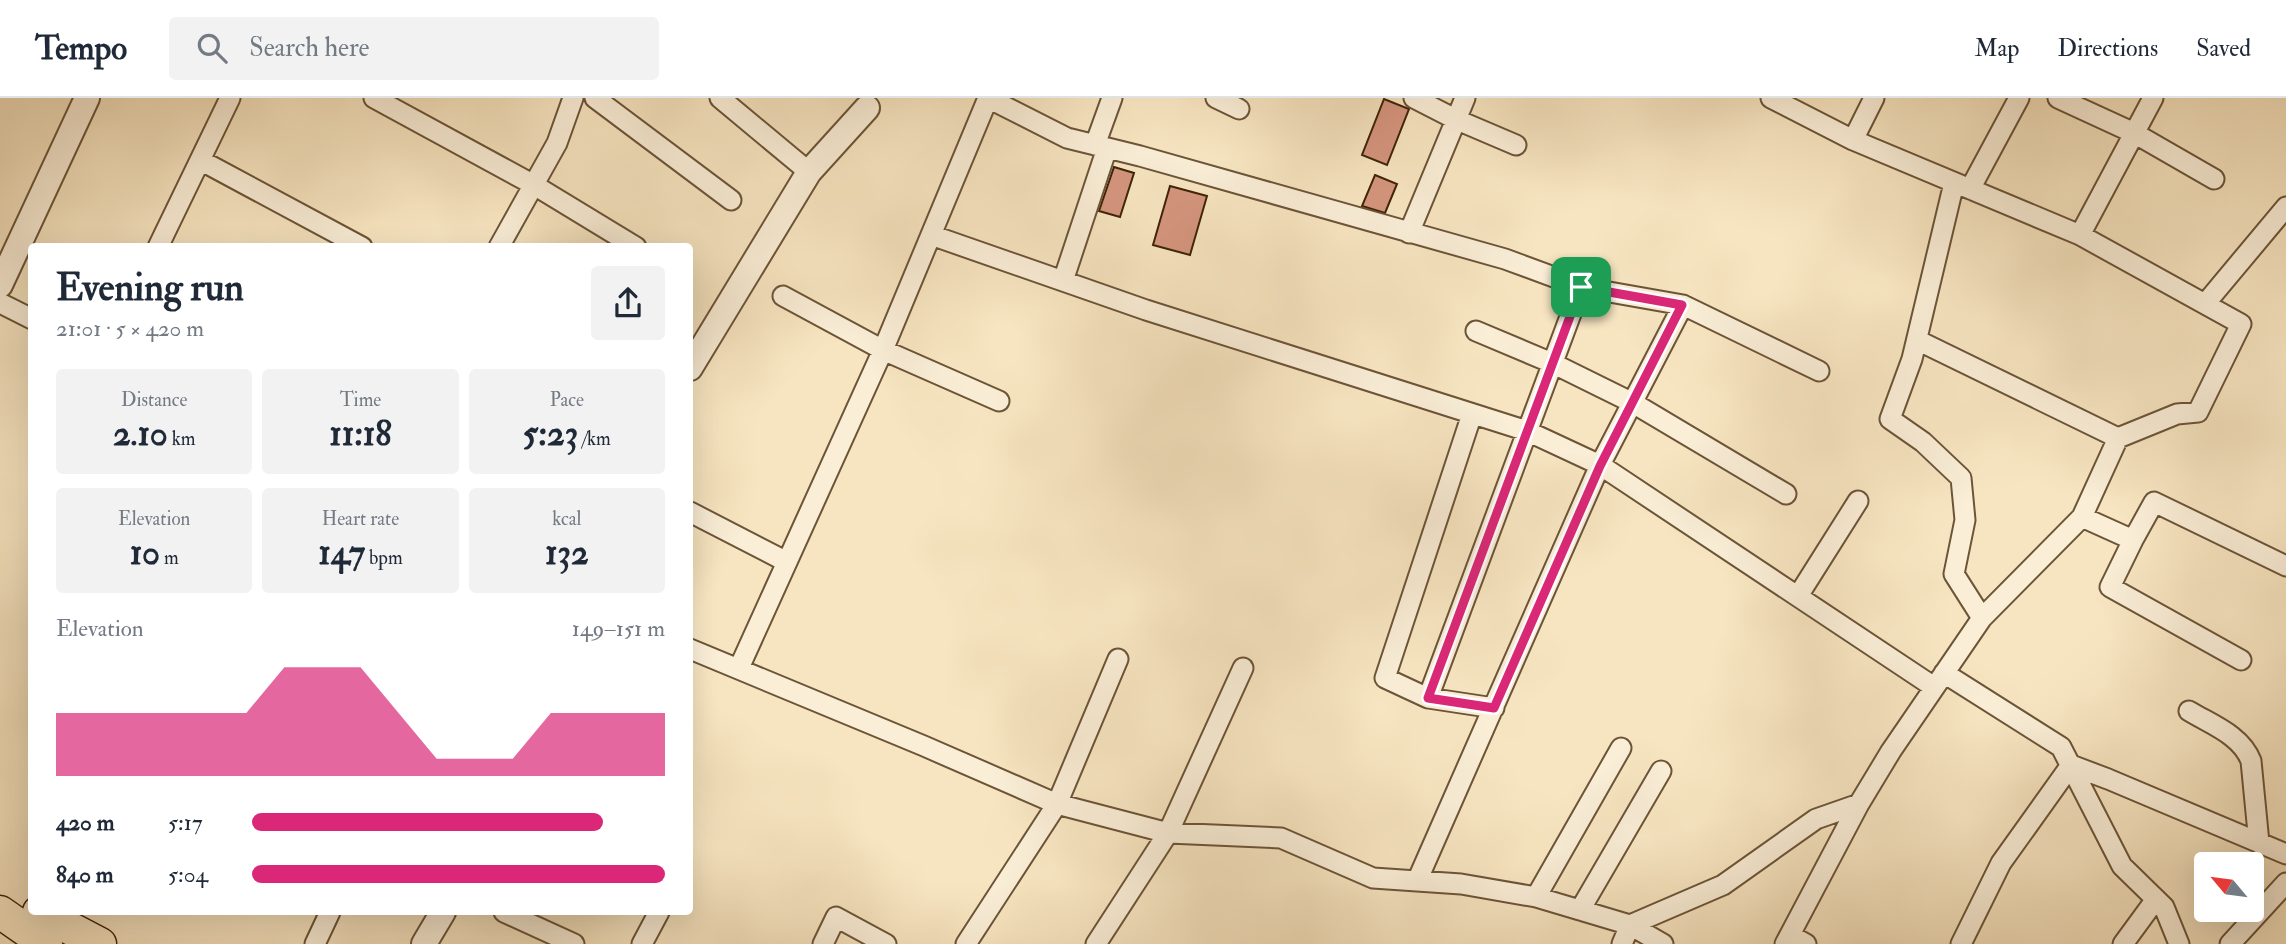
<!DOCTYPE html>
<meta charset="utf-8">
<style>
:root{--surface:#fff;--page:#f2f2f3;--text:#1f2937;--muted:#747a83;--line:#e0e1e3;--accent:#db2777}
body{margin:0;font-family:"IM FELL Double Pica",serif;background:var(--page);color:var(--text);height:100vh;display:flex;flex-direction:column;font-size:26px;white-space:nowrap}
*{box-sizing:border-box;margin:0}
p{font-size:23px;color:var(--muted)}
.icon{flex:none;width:38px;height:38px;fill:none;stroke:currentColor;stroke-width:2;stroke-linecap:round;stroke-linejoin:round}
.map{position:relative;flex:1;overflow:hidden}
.panel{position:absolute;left:28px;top:145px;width:665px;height:672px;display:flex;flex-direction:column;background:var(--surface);border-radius:7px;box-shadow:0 7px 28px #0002}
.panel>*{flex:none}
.needle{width:46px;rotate:299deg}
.buttons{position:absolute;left:2194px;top:754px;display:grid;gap:14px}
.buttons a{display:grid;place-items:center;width:70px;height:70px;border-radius:7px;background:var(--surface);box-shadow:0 7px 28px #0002;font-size:35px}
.pin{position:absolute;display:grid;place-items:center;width:60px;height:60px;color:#fff;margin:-30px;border-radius:14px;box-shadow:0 4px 10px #0006}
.round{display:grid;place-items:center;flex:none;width:74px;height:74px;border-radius:7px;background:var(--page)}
.overview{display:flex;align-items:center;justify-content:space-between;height:119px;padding:0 28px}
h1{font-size:38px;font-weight:800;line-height:52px}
.figures{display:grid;grid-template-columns:repeat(3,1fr);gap:10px;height:119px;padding:7px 28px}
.figures div{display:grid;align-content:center;border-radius:7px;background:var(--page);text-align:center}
.figures b{font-size:35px;font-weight:800}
.figures small{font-size:19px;font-weight:400}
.figures p{font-size:19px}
.chart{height:196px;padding:14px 28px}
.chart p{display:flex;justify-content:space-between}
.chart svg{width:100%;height:126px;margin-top:7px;fill:var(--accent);opacity:.7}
ul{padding:0 28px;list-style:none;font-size:23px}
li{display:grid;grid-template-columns:112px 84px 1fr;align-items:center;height:52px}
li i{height:18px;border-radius:9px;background:var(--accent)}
header{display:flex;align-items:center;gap:42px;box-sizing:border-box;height:98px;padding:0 35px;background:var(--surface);border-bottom:2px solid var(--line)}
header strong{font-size:33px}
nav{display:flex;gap:38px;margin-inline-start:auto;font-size:24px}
.search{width:490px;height:63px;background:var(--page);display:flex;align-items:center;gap:18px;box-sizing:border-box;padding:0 24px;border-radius:7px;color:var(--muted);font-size:26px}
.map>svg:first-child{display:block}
.building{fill:#d5957e;stroke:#3e2309;stroke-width:2}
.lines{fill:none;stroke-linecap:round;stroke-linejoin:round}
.minor-casing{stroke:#6c5437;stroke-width:23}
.tertiary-casing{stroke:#6c5437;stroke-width:28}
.primary-casing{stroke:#3e2309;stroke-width:35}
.minor{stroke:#faeed7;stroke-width:19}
.tertiary{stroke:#faeed7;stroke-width:24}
.primary{stroke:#f7e5c1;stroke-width:32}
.route-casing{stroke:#fff;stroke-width:14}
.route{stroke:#db2777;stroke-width:9}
</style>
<header>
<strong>Tempo</strong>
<div class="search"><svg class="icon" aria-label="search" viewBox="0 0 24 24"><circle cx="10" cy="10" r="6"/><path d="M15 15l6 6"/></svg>Search here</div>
<nav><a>Map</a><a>Directions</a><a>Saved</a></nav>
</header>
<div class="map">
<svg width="2286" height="846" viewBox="0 0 2286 846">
<rect width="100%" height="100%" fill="#f7e5c1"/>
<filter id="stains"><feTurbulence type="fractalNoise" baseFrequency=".00286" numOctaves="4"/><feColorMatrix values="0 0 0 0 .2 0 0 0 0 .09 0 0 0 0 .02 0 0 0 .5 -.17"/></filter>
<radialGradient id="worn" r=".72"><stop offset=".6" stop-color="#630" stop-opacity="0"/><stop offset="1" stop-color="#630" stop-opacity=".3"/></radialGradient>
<path class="building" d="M1384 1 1409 11 1387 67 1362 57Z
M1114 69 1134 75 1120 119 1099 113Z
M1375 77 1397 86 1385 115 1362 108Z
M1170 88 1207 98 1190 157 1153 147Z"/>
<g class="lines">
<g class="minor-casing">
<path id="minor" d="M374 0 534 87 636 149
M595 0 731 102
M720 0 809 74
M988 0 1067 40 1140 58 1505 161 1581 189 1683 207 1819 273
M1216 0 1239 11
M1414 0 1455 21 1516 47
M1771 0 1853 42 2080 137 2241 226 2198 314 2177 316 2118 340 2082 419 1982 520 1891 653 1859 706 1785 846
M2058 0 2134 35 2214 81
M1853 42 1874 0
M1095 47 1112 0
M200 62 362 149
M1954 85 1912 261 1890 321 1923 344 1961 380 1965 422 1954 476 1982 520
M1970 91 2019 0
M1409 135 1465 0
M931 137 1146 212 1527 333 1600 367 1934 589
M2080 137 2153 0
M158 149 230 0
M499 149 557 45 573 0
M1063 183 1107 50
M783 198 883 252 999 303
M0 205 32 221
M2205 206 2286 109
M1476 233 1552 265 1633 305 1786 396
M1917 242 2118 340
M690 414 787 464
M2082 419 2133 442 2154 404 2286 468
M2133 442 2110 489 2241 562
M1798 498 1858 403
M690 551 924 648 1057 706 1168 735 1281 740 1373 780 1461 786 1536 799 1630 827 1663 846
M739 570 883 252 988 0
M1944 575 2061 649 2122 768 2164 809 2179 846
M1428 600 1385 580 1472 316
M1494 610 1428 600 1581 189
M2189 613C2212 627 2241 637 2251 663L2259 745
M1417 783 1600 367 1683 207
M1536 799 1621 650
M1580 812 1661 673
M504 814 574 846
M1790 837 1806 846
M315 846 330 814
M642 846 659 814
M823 846 836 819 886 846
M966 846 1057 706 1118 561
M1096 846 1168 735 1243 570
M1622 846 1630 827 1723 787 1816 721 1859 706
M1961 846 2001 765 2071 667 2108 681 2286 756
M2123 846 2156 801
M2230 846 2286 785"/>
</g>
<g class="tertiary-casing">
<path id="tertiary" d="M0 187 87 0
M690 270 809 74 867 10
M424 846 443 814"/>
</g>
<g class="primary-casing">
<path id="primary" d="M0 814 46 846
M39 814 100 846"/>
</g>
<use href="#minor" class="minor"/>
<use href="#tertiary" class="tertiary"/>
<use href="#primary" class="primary"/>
</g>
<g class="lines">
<g class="route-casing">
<path id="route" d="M1581 189 1682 207 1600 368 1494 610 1428 600Z"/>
</g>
<use href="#route" class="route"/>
</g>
<rect width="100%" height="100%" filter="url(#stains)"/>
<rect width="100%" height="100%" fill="url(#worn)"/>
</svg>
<div class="buttons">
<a><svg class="needle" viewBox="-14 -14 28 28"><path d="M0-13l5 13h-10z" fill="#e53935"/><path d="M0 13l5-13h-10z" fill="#747a83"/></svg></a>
</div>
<div class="pin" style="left:1581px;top:189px;background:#1e9e55"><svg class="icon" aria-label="arrive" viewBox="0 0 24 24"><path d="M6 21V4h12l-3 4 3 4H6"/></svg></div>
<section class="panel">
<div class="overview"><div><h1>Evening run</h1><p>21:01 · 5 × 420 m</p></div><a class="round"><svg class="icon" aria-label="share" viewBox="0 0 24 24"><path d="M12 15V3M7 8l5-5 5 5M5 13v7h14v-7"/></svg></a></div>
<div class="figures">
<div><p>Distance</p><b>2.10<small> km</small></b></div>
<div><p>Time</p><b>11:18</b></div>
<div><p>Pace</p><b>5:23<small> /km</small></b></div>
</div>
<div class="figures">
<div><p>Elevation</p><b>10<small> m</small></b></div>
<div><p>Heart rate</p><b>147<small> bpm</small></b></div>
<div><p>kcal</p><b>132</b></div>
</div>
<div class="chart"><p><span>Elevation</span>149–151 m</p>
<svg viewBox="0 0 160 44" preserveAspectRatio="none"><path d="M0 44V22L10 22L20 22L30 22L40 22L50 22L60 6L70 6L80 6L90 22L100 38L110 38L120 38L130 22L140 22L150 22L160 22V44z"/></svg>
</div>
<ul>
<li><b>420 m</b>5:17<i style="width:85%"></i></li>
<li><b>840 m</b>5:04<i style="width:100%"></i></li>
</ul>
</section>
</div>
